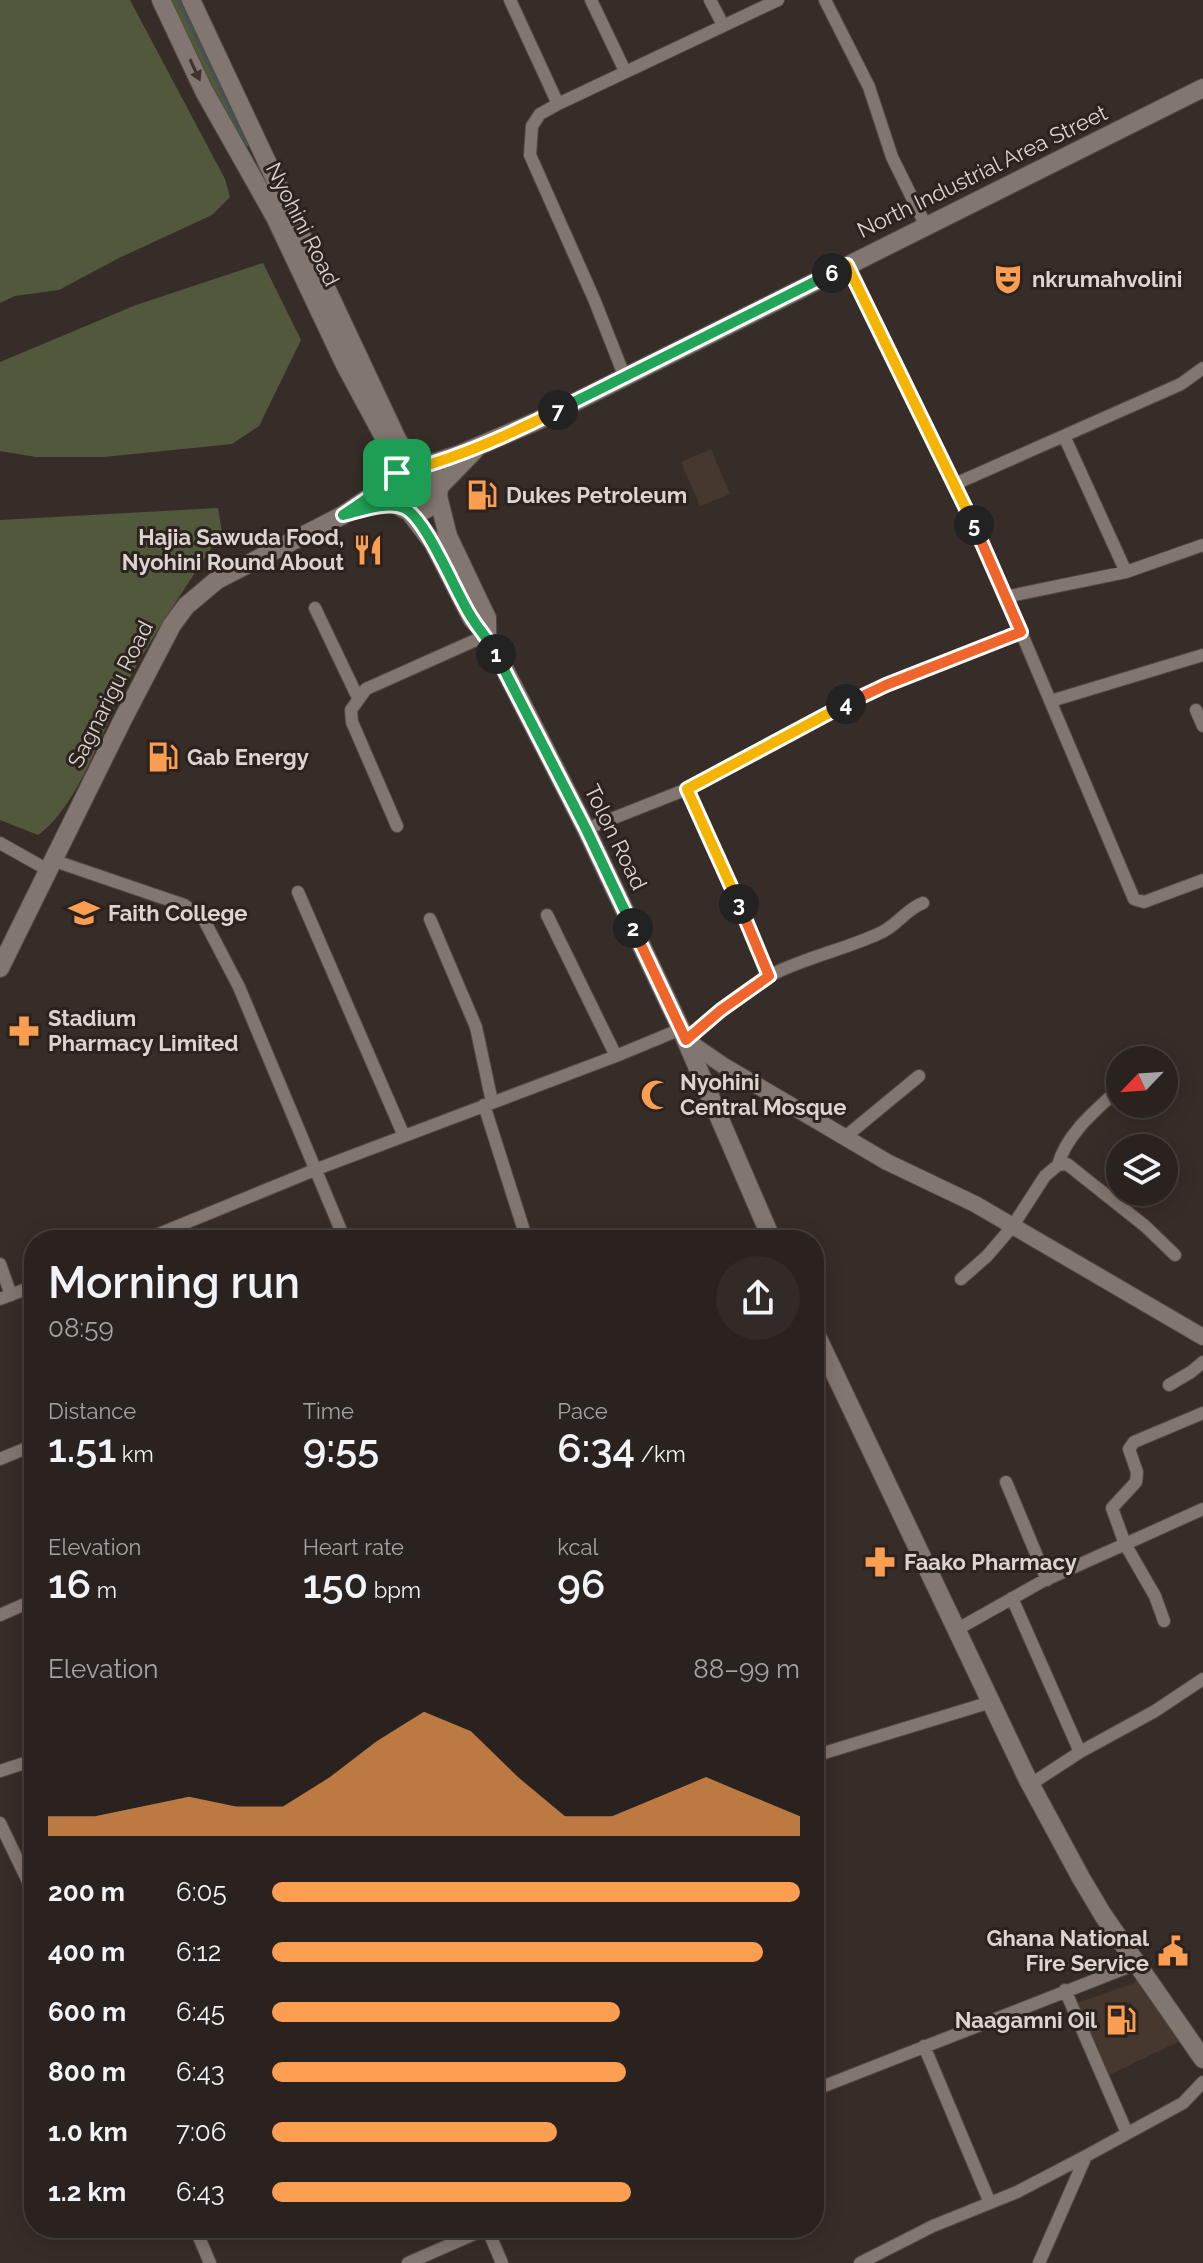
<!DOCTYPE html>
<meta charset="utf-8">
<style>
:root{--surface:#29221e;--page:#312a27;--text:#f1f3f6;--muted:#a5a4a4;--line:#453f3c;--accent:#fc9e52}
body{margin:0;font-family:Raleway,sans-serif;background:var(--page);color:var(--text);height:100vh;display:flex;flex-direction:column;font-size:30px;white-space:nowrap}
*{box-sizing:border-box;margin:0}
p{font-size:26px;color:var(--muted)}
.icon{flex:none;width:44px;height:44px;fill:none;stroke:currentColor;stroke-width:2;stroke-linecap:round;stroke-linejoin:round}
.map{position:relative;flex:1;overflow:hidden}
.sheet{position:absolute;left:24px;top:1230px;width:800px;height:1008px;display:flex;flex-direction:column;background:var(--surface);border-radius:32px;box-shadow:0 4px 20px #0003,0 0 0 2px var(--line)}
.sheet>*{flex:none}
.needle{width:52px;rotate:245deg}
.tools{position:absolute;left:1106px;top:1046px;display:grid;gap:16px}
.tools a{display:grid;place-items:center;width:72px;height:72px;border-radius:50%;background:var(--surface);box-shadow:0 4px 20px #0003,0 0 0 2px var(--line);font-size:40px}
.pin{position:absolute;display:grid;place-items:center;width:68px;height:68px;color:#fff;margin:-34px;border-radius:16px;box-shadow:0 4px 12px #0006}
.km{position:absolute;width:40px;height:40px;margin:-20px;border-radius:50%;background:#222;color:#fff;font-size:22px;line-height:40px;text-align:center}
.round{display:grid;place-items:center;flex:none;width:84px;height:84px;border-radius:42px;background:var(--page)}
.summary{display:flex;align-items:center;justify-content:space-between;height:136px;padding:0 24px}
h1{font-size:44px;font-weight:600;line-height:60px}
.stats{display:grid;grid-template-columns:repeat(3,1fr);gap:12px;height:136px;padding:8px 24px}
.stats div{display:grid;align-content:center}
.stats b{font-size:40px;font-weight:600}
.stats small{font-size:22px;font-weight:400}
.stats p{font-size:22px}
.chart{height:224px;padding:16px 24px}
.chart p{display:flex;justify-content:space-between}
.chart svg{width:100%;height:144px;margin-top:8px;fill:var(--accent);opacity:.7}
ul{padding:0 24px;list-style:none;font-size:26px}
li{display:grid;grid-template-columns:128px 96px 1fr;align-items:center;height:60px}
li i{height:20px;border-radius:10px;background:var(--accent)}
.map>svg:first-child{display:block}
.built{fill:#46372f}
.green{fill:#52583b}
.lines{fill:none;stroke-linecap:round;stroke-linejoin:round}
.stream{stroke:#445254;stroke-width:3}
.minor-casing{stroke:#534a46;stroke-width:14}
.tertiary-casing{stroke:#534a46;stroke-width:18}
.secondary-casing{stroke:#534a46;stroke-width:20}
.minor{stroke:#827670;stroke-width:12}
.tertiary{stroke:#827670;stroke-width:16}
.secondary{stroke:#827670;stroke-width:18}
.oneway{fill:#3d342e}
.split-1-casing{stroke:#fff;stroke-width:16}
.split-2-casing{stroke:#fff;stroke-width:16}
.split-3-casing{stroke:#fff;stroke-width:16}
.split-4-casing{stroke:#fff;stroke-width:16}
.split-5-casing{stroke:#fff;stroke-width:16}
.split-6-casing{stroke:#fff;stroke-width:16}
.split-7-casing{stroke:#fff;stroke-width:16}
.split-8-casing{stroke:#fff;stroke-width:16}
.split-1{stroke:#22a559;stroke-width:10}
.split-2{stroke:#22a559;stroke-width:10}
.split-3{stroke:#f0652b;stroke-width:10}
.split-4{stroke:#f5b400;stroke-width:10}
.split-5{stroke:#f0652b;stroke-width:10}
.split-6{stroke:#f5b400;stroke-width:10}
.split-7{stroke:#22a559;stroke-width:10}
.split-8{stroke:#f5b400;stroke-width:10}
.labels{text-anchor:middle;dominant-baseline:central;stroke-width:6;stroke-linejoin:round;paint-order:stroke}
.street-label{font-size:22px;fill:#dbd4d1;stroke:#2c231e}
.poi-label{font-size:22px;font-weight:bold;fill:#dbd4d1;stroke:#2c231e;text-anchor:start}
</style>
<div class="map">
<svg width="1203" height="2263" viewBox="0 0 1203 2263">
<rect width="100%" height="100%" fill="#372d28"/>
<path class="built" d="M711 449 730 494 700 506 681 462Z
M1140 1975 1184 2039 1107 2076 1072 2005 1134 1983Z"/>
<path class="green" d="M0 0H130L225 179 230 197 212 215 119 258 59 290 15 296 0 303Z
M168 0H184L252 143 243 147Z
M263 263 301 340 259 426 232 444 104 457H36L0 451V362L136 305Z
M218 508 222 532C192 578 160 624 133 672 106 717 81 805 38 835L0 820V520Z"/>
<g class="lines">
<path class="stream" d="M178 0 247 145"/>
<g class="minor-casing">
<path id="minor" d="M510 0 558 104
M591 0 625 71
M710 0 723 25
M825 0 869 87 892 157 926 226
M847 265 955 484 1021 632 1134 899 1144 902 1203 880
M624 375 594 299 530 155 532 126 540 114 558 104 778 0
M1064 436 1126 572
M955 484 1181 384 1203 368
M1005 597 1126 572 1203 545
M315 608 358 698
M1051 701 1203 655
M1196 710 1203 726
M687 789 732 886 769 976
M397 826 352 722 351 710 366 689 487 635
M586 829 687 789 817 718 886 685 1021 632
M0 843 48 870
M52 860 184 905 203 918 239 987 345 1240
M298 892 404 1136
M547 915 616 1056
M430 919 476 1027 492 1102
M686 1040C712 1018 739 992 769 976 803 958 843 950 878 934 896 927 906 909 923 903
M484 1105 527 1240
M845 1137 919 1076
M1058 1165C1067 1133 1096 1110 1120 1088
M144 1240 317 1169 616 1056 681 1029
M0 1264 11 1295
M961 1279 987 1256 1012 1227 1045 1176 1058 1165 1067 1164 1145 1226 1175 1255
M0 1299 34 1286
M1169 1385 1191 1372 1203 1362
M0 1459 34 1445
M1006 1482 1047 1580
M1012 1598 1080 1752
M0 1615 34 1600
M1164 1621 1155 1596 1125 1544 1112 1508 1136 1482 1137 1472 1129 1449 1134 1442 1203 1413
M956 1630 1043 1581 1203 1509
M814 1756 991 1702
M0 1771 34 1760
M1031 1784 1080 1752 1155 1711 1203 1679
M0 1823 34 1894
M1065 1990 1127 2133
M924 2046 990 2203
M814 2090 1136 1964
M195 2228 210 2263
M487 2228 502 2263
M408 2263 488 2228
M860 2263 933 2226 1017 2192 1086 2156 1183 2103 1203 2082
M1039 2263 1086 2156"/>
</g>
<g class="tertiary-casing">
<path id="tertiary" d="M686 1040 724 1066 887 1162 975 1204 1203 1337"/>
</g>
<g class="secondary-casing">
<path id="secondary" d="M161 0 204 91 275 217 345 365 387 443 397 473
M191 0 398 441 416 464
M391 488a24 24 0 1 1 48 0a24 24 0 1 1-48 0Z
M424 466 460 454 537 421 1203 88
M439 487 475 450
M438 496 448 536 487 618V635
M408 510 433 543 472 619 487 635 586 829 681 1029 772 1240
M0 968 123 719 172 625 186 606 217 580 343 515 393 481
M814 1330 1028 1780 1081 1878 1103 1915 1203 2059"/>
</g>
<use href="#minor" class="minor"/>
<use href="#tertiary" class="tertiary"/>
<use href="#secondary" class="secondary"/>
</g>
<defs><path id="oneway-solid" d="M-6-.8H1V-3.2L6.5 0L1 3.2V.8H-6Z" transform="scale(2)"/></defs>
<use class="oneway" href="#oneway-solid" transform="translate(195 70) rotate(65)"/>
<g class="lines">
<g class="split-1-casing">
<path id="split-1" d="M397 473 393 481 343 515C360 511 387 501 404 508 426 517 457 596 472 618 480 631 489 640 496 654"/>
</g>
<g class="split-2-casing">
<path id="split-2" d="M496 654 586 829 633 928"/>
</g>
<g class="split-3-casing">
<path id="split-3" d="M633 928 686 1040 721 1010 769 976 739 904"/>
</g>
<g class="split-4-casing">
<path id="split-4" d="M739 904 687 789 846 704"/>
</g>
<g class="split-5-casing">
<path id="split-5" d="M846 704 886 685 1021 632 974 525"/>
</g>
<g class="split-6-casing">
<path id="split-6" d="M832 273 847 265 974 525"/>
</g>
<g class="split-7-casing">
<path id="split-7" d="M558 410 832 273"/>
</g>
<g class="split-8-casing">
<path id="split-8" d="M397 473C408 462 418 468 431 464 475 450 517 431 558 410"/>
</g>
<use href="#split-1" class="split-1"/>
<use href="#split-2" class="split-2"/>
<use href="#split-3" class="split-3"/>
<use href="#split-4" class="split-4"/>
<use href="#split-5" class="split-5"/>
<use href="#split-6" class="split-6"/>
<use href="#split-7" class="split-7"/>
<use href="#split-8" class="split-8"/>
</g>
<defs>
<g id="theatre-bare" transform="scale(2.4)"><path d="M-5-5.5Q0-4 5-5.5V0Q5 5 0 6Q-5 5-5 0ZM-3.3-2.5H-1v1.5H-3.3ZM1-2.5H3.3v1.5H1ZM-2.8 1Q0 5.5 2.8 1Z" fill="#fc9e52" stroke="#2c231e" stroke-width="2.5" paint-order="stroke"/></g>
<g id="fuel-bare" transform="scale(2.4)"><path d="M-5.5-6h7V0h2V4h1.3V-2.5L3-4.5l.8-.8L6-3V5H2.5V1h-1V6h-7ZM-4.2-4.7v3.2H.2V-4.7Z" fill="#fc9e52" stroke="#2c231e" stroke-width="2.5" paint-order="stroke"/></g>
<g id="restaurant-bare" transform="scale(2.4)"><path d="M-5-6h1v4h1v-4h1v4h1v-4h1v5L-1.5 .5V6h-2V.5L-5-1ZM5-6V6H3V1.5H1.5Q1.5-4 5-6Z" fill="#fc9e52" stroke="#2c231e" stroke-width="2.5" paint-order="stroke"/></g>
<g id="school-bare" transform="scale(2.4)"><path d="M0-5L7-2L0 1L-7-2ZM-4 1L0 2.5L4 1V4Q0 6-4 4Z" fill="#fc9e52" stroke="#2c231e" stroke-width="2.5" paint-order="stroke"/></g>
<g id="pharmacy-bare" transform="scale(2.4)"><path d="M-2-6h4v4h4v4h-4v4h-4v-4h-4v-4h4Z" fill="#fc9e52" stroke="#2c231e" stroke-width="2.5" paint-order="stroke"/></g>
<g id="mosque-bare" transform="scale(2.4)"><path d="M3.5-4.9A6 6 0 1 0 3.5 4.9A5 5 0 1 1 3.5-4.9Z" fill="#fc9e52" stroke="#2c231e" stroke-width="2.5" paint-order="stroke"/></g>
<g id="civic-bare" transform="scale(2.4)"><path d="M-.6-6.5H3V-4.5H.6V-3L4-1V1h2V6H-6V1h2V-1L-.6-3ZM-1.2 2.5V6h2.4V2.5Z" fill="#fc9e52" stroke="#2c231e" stroke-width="2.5" paint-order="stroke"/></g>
</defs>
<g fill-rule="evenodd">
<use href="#theatre-bare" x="1008" y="279"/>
<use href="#fuel-bare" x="482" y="495"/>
<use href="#restaurant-bare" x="368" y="550"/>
<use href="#fuel-bare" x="163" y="757"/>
<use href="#school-bare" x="84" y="913"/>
<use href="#pharmacy-bare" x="24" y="1031"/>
<use href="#mosque-bare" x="656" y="1095"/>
<use href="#pharmacy-bare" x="880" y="1562"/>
<use href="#civic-bare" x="1173" y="1951"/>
<use href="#fuel-bare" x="1121" y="2020"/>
</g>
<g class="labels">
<g class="street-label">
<text transform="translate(982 171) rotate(-26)">North Industrial Area Street</text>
<text transform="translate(303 224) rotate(63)">Nyohini Road</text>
<text transform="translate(110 694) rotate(-63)">Sagnarigu Road</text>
<text transform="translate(616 837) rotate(64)">Tolon Road</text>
</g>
<g class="poi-label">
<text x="1032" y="279">nkrumahvolini</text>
<text x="506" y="495">Dukes Petroleum</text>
<text x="344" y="537" text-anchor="end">Hajia Sawuda Food,<tspan x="344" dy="25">Nyohini Round About</tspan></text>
<text x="187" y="757">Gab Energy</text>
<text x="108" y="913">Faith College</text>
<text x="48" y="1018">Stadium<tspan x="48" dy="25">Pharmacy Limited</tspan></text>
<text x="680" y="1082">Nyohini<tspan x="680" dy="25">Central Mosque</tspan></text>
<text x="904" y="1562">Faako Pharmacy</text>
<text x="1149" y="1938" text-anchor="end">Ghana National<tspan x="1149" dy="25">Fire Service</tspan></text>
<text x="1097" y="2020" text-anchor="end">Naagamni Oil</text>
</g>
</g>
</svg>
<div class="tools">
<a><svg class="needle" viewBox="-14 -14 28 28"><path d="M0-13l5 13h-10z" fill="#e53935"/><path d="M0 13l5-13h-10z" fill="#a5a4a4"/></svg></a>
<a><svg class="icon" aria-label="layers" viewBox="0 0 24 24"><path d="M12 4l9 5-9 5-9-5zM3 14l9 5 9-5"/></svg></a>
</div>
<div class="pin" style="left:397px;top:473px;background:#1e9e55"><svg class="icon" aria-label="arrive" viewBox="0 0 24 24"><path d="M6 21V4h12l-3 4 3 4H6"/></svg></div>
<b class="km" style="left:496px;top:654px">1</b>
<b class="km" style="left:633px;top:928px">2</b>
<b class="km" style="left:739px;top:904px">3</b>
<b class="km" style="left:846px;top:704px">4</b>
<b class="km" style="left:974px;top:525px">5</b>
<b class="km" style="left:832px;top:273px">6</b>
<b class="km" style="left:558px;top:410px">7</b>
<section class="sheet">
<div class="summary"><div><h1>Morning run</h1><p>08:59</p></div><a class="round"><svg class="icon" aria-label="share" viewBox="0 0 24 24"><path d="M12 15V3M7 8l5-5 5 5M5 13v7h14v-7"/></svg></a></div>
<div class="stats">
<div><p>Distance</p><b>1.51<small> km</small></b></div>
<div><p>Time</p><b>9:55</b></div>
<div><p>Pace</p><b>6:34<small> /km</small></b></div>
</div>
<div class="stats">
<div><p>Elevation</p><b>16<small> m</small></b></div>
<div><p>Heart rate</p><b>150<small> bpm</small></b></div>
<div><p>kcal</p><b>96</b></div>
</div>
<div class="chart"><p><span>Elevation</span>88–99 m</p>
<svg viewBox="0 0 160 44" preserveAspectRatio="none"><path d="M0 44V38L10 38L20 35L30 32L40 35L50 35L60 26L70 15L80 6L90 12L100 26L110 38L120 38L130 32L140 26L150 32L160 38V44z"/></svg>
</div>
<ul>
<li><b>200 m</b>6:05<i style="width:100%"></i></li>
<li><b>400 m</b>6:12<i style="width:93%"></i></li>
<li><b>600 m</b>6:45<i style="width:66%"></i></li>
<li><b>800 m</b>6:43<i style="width:67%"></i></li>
<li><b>1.0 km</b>7:06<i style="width:54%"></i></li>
<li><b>1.2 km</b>6:43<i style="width:68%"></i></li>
</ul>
</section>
</div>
